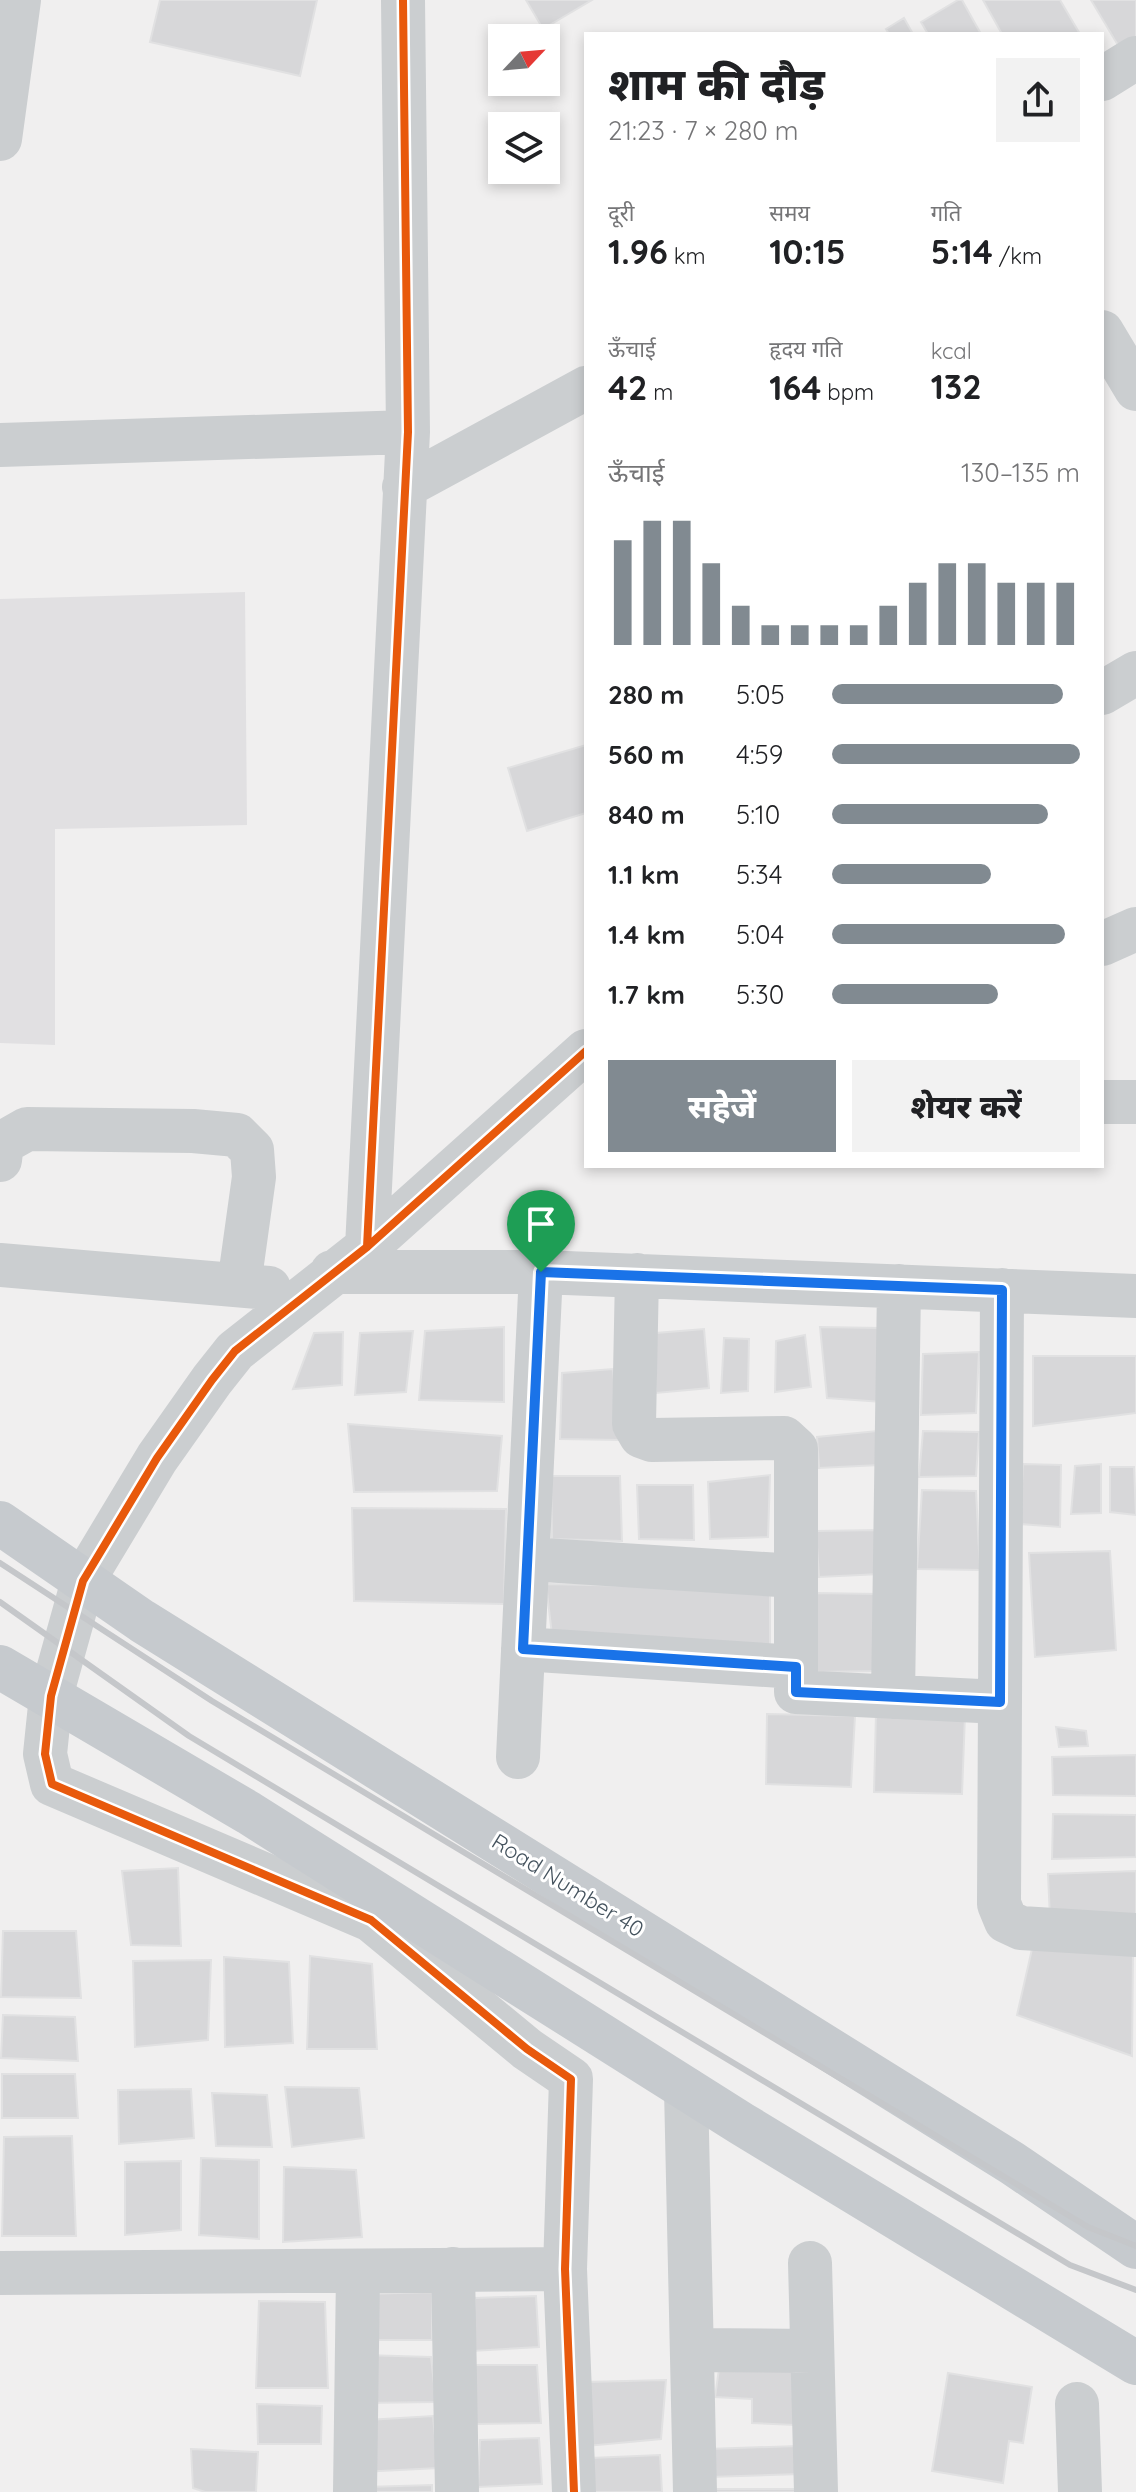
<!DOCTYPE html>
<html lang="hi">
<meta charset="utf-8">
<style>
:root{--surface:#fff;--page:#f2f2f2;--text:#202124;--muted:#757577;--accent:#818a91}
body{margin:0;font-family:Quicksand,"Noto Sans Devanagari",sans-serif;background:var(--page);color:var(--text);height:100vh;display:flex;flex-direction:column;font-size:30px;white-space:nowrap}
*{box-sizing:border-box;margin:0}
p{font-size:26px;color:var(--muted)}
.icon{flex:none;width:44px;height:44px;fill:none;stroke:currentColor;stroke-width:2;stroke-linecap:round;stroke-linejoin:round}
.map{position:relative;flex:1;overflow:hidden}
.sheet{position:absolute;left:584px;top:32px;width:520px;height:1136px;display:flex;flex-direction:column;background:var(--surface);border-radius:0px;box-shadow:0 4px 12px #0003}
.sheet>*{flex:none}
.needle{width:52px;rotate:64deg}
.fabs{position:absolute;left:488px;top:24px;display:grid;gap:16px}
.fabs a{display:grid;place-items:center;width:72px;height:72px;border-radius:0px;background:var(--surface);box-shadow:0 4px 12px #0003;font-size:40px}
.pin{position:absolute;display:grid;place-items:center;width:68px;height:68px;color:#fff;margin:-82px -34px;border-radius:50% 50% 50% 0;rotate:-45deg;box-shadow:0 0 8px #0007}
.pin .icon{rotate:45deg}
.round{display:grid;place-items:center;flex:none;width:84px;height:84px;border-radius:0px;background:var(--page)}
.summary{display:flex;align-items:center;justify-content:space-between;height:136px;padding:0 24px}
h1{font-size:44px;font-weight:800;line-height:60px}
.stats{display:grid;grid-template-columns:repeat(3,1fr);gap:12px;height:136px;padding:8px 24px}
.stats div{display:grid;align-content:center}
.stats b{font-size:34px;font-weight:800}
.stats small{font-size:22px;font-weight:400}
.stats p{font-size:22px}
.chart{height:224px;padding:16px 24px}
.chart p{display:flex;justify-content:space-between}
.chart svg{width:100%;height:144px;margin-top:8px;stroke:var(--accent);stroke-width:6}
.action{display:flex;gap:16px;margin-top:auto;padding:16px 24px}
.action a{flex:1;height:92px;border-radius:0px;background:var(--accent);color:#fff;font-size:32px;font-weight:800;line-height:92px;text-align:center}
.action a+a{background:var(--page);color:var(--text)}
ul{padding:0 24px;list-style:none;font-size:26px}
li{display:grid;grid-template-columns:128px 96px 1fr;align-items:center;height:60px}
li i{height:20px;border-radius:10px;background:var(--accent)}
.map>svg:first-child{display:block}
.education{fill:#e1e0e2}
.building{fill:#d7d7d9;stroke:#e1e1e2;stroke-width:2}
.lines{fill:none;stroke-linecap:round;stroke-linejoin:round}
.minor{stroke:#cbced0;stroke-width:44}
.major{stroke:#c6cace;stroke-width:44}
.rail{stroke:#c5c7ca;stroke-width:6}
.cycleway-casing{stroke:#fff;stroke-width:13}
.cycleway{stroke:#e8590c;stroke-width:8}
.route-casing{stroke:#fff;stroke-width:16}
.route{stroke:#1a73e8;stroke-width:10}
.labels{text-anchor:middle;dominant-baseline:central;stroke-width:6;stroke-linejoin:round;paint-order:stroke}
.street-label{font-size:22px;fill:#45535e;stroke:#fff}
</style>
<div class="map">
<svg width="1136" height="2492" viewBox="0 0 1136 2492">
<rect width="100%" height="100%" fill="#f0efef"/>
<path class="education" d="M245 592 247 825 55 829V1045L0 1043V599Z"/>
<path class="building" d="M160 0H317L300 76 150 42Z
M526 0H592L543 29Z
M958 0H962L981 34H928L921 22Z
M983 0H1060L1080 34H1002Z
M1091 0H1136V37L1119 47Z
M904 18 913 34H889L886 29Z
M586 745V813L527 831 508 768Z
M504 1327V1402L419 1400 425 1331Z
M820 1327 881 1328 882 1402 827 1398Z
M704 1329 709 1388 656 1393V1333Z
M413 1331 406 1392 355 1395 360 1333Z
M343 1332 342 1385 293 1389 314 1333Z
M805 1335 811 1387 775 1392 776 1341Z
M724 1338 749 1339 748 1391 721 1393Z
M979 1352 976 1413 921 1415 923 1354Z
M1033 1356H1136V1413L1033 1426Z
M613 1369 620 1440 560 1439 562 1373Z
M348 1424 502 1436 497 1491 354 1492Z
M877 1431 879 1465 819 1468 817 1437Z
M923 1431 979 1432 976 1476 919 1477Z
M1023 1464 1061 1465 1060 1527 1020 1524Z
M1101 1464V1513L1071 1514 1075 1466Z
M1110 1467H1134L1136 1515 1110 1512Z
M770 1475 768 1537 710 1539 708 1482Z
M551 1476H620L622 1541 552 1539Z
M637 1485H693L694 1540 639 1539Z
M922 1490 976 1491 980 1570 917 1569Z
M352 1508 506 1509 504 1604 354 1601Z
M879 1530 880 1574 819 1577 816 1531Z
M1110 1551 1116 1650 1035 1657 1029 1553Z
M546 1584 770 1589V1645L552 1635Z
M815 1593 878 1594 881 1671 815 1672Z
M876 1713 965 1715 962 1794 874 1792Z
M767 1714 855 1716 851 1787 766 1784Z
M1056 1727 1086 1731 1088 1746 1059 1747Z
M1136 1755V1796L1053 1795 1052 1757Z
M1053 1814 1136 1815V1857L1052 1859Z
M178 1868 181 1946 131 1945 122 1871Z
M1136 1871V1919L1050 1918 1048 1874Z
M3 1931H76L81 1998 1 1997Z
M1032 1949 1133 1951 1132 2056 1017 2015Z
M310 1956 372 1964 377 2049H307Z
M224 1957 289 1962 293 2043 225 2047Z
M211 1960 208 2040 135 2047 133 1961Z
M3 2015 75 2017 78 2061 1 2058Z
M2 2074H75L78 2118H2Z
M285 2087 359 2088 364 2138 292 2147Z
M191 2089 194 2138 119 2144 118 2090Z
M212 2093 267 2095 272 2147 216 2146Z
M72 2136 76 2236H2L4 2137Z
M201 2158 259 2160V2239L199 2235Z
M181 2161V2230L125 2235V2162Z
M284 2167 356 2170 362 2237 283 2242Z
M432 2292V2340H364L366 2294Z
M536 2296 539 2347 472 2351 475 2298Z
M259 2301 325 2302 328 2388H256Z
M363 2355 431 2357 436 2402 361 2403Z
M474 2365H537L541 2423 475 2424Z
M719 2369H794L795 2425 752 2423V2399L715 2397Z
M948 2373 1032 2387 1023 2443 1009 2441 1003 2483 932 2471Z
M666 2380 661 2439 587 2446 585 2382Z
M257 2404 322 2406 321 2444H258Z
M433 2416 438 2468 361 2472 367 2420Z
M539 2438 542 2484 478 2487 480 2440Z
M797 2446 801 2474 710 2477 708 2449Z
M191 2449 258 2452 256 2492H205L193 2488Z
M660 2455 662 2492H590L591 2458Z
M432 2485V2492H366V2487Z
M716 2489H797L798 2492H715Z"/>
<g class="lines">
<path class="minor" d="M1102 79 1136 58
M0 139 19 0
M1102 332 1136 389
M0 445 408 432
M404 487 586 388
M1102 693 1136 673
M1102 944 1136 929
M1102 1102H1136
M0 1160 2 1143 27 1129 193 1131 237 1135 252 1150 254 1177 239 1285
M367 1247 408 432 403 0
M0 1265 269 1288
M332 1272H541L1136 1296
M637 1275 634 1424 641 1436 652 1440 784 1438 796 1449V1692L1000 1702
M1002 1290 999 1904 1006 1921 1021 1928 1136 1935
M528 1559 796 1576
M523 1649 796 1667
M893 1697 899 1286
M518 1757 541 1272
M686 2089 695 2492
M810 2263 816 2492
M453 2269 457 2492
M0 2273 565 2269
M693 2350 812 2351
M1077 2404 1080 2492
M355 2492 358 2273
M574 2492 565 2269 571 2079 527 2049 371 1920 52 1784 45 1754 51 1696 83 1581 157 1458 212 1380 235 1351 367 1247 586 1051"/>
<path class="major" d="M0 1523 142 1621 1012 2163 1136 2247
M0 1667 249 1813 742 2124 1136 2363"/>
<path class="rail" d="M0 1563 212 1701 1088 2227 1136 2246
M0 1602 189 1736 1070 2265 1136 2290"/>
<g class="cycleway-casing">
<path id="cycleway" d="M367 1247 408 432 403 0
M574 2492 565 2269 571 2079 527 2049 371 1920 52 1784 45 1754 51 1696 83 1581 157 1458 212 1380 235 1351 367 1247 586 1051"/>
</g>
<use href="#cycleway" class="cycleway"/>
</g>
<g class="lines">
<g class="route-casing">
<path id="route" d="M541 1272 1002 1290 1000 1702 796 1692V1667L523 1649Z"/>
</g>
<use href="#route" class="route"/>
</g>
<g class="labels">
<g class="street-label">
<text transform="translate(568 1885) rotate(32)">Road Number 40</text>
</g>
</g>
</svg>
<div class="fabs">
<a><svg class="needle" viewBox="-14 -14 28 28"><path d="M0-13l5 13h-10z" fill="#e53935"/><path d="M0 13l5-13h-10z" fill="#757577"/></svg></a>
<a><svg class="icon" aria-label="layers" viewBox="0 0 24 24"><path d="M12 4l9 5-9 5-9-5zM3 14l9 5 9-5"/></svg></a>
</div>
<div class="pin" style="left:541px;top:1272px;background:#1e9e55"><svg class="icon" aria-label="arrive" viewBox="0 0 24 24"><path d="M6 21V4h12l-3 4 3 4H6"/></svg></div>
<section class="sheet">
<div class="summary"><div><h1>शाम की दौड़</h1><p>21:23 · 7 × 280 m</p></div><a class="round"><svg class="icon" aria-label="share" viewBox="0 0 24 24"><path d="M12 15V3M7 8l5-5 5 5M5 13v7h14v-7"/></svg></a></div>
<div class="stats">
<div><p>दूरी</p><b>1.96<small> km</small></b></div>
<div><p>समय</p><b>10:15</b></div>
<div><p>गति</p><b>5:14<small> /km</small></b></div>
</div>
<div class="stats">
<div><p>ऊँचाई</p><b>42<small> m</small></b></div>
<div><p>हृदय गति</p><b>164<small> bpm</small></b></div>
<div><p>kcal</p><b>132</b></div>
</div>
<div class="chart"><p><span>ऊँचाई</span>130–135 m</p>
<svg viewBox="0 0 160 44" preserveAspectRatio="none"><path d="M5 44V12M15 44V6M25 44V6M35 44V19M45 44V32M55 44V38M65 44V38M75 44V38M85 44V38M95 44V32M105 44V25M115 44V19M125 44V19M135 44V25M145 44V25M155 44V25"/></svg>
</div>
<ul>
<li><b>280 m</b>5:05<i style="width:93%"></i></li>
<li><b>560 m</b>4:59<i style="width:100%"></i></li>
<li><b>840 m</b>5:10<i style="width:87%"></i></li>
<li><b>1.1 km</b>5:34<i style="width:64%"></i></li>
<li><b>1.4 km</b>5:04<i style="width:94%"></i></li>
<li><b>1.7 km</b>5:30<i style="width:67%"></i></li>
</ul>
<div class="action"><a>सहेजें</a><a>शेयर करें</a></div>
</section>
</div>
